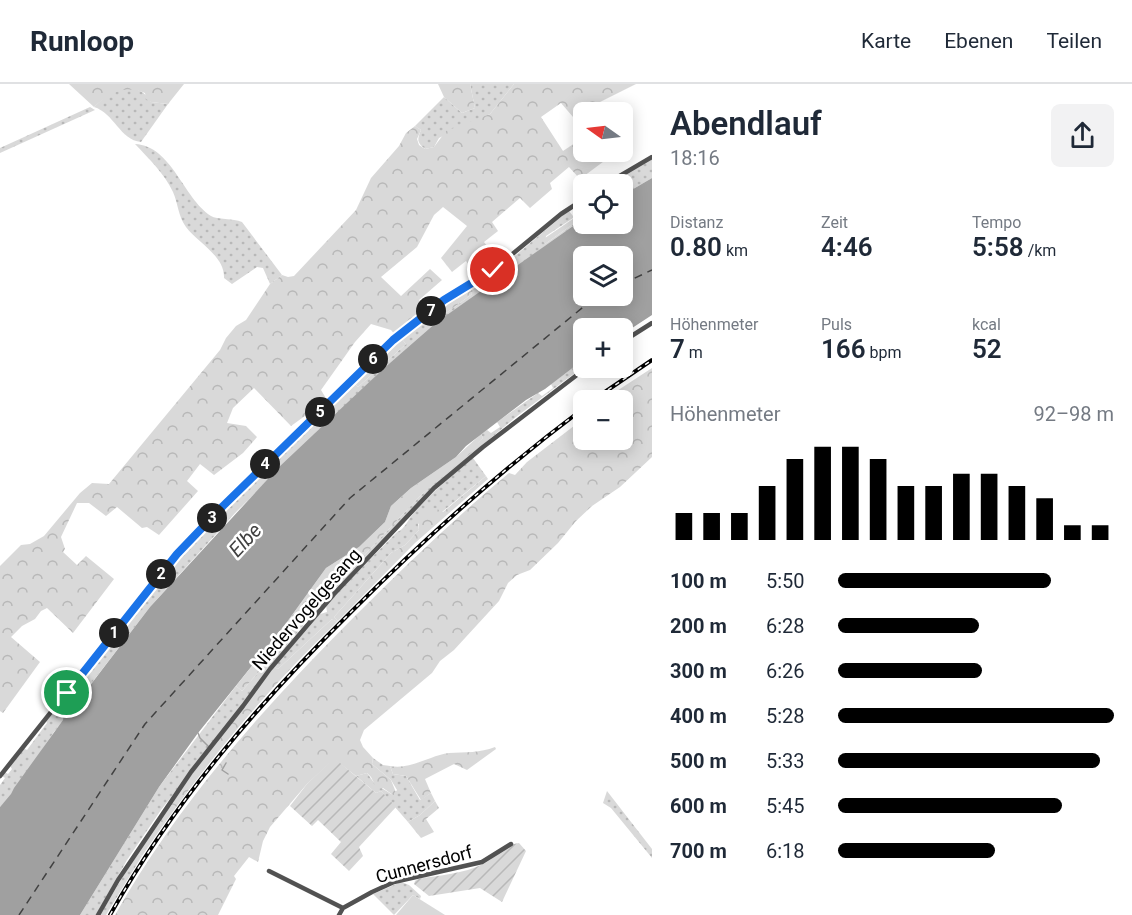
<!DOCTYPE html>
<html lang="de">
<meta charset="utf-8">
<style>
:root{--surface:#fff;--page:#f2f2f3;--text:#1f2937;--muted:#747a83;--line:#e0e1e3;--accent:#000}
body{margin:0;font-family:Roboto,sans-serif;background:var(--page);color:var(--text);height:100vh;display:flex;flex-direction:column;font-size:22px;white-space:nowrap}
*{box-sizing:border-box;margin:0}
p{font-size:20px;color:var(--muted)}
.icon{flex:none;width:33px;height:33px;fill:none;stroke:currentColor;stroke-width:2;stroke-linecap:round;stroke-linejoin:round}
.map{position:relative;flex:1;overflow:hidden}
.side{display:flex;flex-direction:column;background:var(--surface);width:480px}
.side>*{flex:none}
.needle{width:39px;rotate:284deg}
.fabs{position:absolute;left:573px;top:18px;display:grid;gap:12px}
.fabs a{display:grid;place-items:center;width:60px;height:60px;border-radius:9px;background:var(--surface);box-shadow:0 3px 15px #0003;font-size:30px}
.pin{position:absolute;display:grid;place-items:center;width:51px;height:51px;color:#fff;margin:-26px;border:3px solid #fff;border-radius:50%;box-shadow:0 2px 6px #0007}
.km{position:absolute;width:30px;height:30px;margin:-15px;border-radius:50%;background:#222;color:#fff;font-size:16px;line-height:30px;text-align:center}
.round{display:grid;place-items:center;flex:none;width:63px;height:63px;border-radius:9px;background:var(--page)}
.head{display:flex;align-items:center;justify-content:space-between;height:102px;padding:0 18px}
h1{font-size:33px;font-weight:600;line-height:45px}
.metrics{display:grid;grid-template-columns:repeat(3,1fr);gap:9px;height:102px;padding:6px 18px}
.metrics div{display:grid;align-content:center}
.metrics b{font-size:26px;font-weight:600}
.metrics small{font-size:16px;font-weight:400}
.metrics p{font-size:16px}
.chart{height:168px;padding:12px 18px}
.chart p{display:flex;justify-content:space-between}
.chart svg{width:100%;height:108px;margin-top:6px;stroke:var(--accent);stroke-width:6}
ul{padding:0 18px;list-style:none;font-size:20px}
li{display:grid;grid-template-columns:96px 72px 1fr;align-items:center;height:45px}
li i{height:15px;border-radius:8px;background:var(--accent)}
header{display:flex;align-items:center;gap:36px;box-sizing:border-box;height:84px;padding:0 30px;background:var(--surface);border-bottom:2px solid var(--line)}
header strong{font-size:28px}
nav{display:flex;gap:33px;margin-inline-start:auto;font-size:21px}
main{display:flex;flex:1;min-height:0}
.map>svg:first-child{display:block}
.grass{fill:url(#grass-dots)}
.forest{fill:url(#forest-crowns)}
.garden{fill:url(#garden-furrows)}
.pitch{fill:#d9d9d9}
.water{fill:#a0a0a0;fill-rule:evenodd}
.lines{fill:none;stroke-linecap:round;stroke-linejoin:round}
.stream{stroke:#a0a0a0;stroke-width:1.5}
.ferry{stroke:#414141;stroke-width:1.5;stroke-dasharray:8 6;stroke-linecap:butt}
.minor{stroke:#525252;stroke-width:4.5}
.rail-casing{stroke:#000;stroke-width:4}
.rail{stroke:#fff;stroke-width:1.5;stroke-dasharray:4.5;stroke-linecap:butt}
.route-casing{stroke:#fff;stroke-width:12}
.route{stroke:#1a73e8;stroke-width:8}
.labels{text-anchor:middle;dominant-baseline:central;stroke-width:5;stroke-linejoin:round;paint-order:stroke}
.street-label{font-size:18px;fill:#000;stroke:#fff}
.water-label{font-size:20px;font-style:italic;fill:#414141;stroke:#fff}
</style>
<header>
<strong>Runloop</strong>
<nav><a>Karte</a><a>Ebenen</a><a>Teilen</a></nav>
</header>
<main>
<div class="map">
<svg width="652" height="831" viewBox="0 0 652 831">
<defs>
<pattern id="grass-dots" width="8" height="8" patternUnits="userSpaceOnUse" patternTransform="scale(1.5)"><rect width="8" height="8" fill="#d9d9d9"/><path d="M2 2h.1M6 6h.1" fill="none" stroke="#b8b8b8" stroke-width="1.8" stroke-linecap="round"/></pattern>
<pattern id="forest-crowns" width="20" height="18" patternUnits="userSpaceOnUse" patternTransform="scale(1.5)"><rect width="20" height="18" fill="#d9d9d9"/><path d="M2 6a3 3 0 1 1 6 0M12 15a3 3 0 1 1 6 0" fill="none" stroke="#b8b8b8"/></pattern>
<pattern id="garden-furrows" width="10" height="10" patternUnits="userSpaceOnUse" patternTransform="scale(1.5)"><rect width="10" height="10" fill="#d9d9d9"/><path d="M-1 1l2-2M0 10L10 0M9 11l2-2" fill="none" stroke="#b8b8b8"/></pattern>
</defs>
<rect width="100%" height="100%" fill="#fff"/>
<path class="grass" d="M470 0H514L490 30 439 54 434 63 425 65C417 59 417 55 421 46L415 42 444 13 462 29 475 24Z
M126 4C139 5 144 7 151 18L168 20 141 58C120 56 114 29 94 23L108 10Z
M90 23 95 26 0 69V64Z
M135 60C172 62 183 114 211 132 217 136 233 134 242 138L282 191 270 200 263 184 257 183 232 200 224 194C225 172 198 159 186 143 178 132 178 119 173 108 164 89 149 75 135 60Z
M652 74V94L623 111 622 100H609Z
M583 117V129L582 128 546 152 545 160 583 133V135L545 162 382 286 236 428 150 523 54 648 12 710 0 723V701L5 694 2 692 5 688 8 690 12 685 10 682 23 664 27 666 47 639 46 637 191 458 262 385 353 298 358 303 406 260 400 253 423 235 430 241 472 210 469 203 516 171 562 132 569 127 573 132 582 125 580 120Z
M583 276V283L516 333 444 393 307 537 268 584 242 622 161 726 127 776 96 831H80L159 703 236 602 242 607 317 521 422 410 483 354 481 350 487 346 491 349 500 343 497 338 538 309 542 312 553 304 551 300Z
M473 374 486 392 442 428 418 440 419 446 405 461 391 469 334 533 338 537 337 538 332 535 278 585 274 583 317 531 327 528 326 521 335 511 397 448C405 445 407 437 413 430 431 409 451 392 473 374Z
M373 674 383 681 390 682 393 690 406 692 420 716 431 709 435 717 420 731 408 738 381 707 376 709 356 692 367 689 375 700 393 711 397 706 391 696 372 680Z
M607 707 652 765V774L611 724 603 719Z
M137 769 142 772 106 831H100Z
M401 798 409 801 421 812 420 815 413 811 394 831 373 810Z"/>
<path class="forest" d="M69 0H184L168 20 151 18 146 15 145 9C125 0 109 9 94 23Z
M438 0H470L475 24 462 29 444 13Z
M514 0H636L598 19 586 21 573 33 561 19 541 33 563 67 575 59 581 68 583 65 584 68 615 69 580 95 569 83 550 99 552 105 530 124 520 114 492 138 498 147 484 158 490 166 474 187 466 177 452 188 441 174 467 142 443 123 434 131 417 163 381 193 401 212 430 185 442 196 419 216 428 228 396 252 391 246 371 240 355 258 321 306 327 316 291 342 254 304 233 324 227 339 246 342 257 353 243 369 214 391 200 380 187 397 198 407 159 451 147 443 142 444 117 423 106 432 89 419H77L61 453 65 465 63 468 77 481 86 472 114 495 73 549 47 524 41 527 35 535 22 542 11 553 40 578 3 629 0 627V482L21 461 30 460 44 452 80 409 92 399 109 400 220 266 226 254 236 242 246 236 270 200 282 191 288 193 294 192 356 126 371 94 399 62 406 49 415 42 421 46 417 55 419 61 425 65 434 63 446 47 490 30Z
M583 128V133L545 160 542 156Z
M469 203 472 210 430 241 423 235 445 218Z
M400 253 406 260 358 303 353 298Z
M652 284V373L620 403 592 422 576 437 558 459 530 486 517 491 508 499 499 517 454 566 440 577 432 589 364 646 360 656 363 663 373 674 372 680 391 696 397 711H393L383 704 377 705 371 693 367 689 356 692 334 675 307 700 270 743 263 757 258 778 249 773 234 792 236 795 218 831H115C179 718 265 622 356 531 405 482 455 434 509 389L515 391 527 378 583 335 584 356H622V316H603Z
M481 350 483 354 478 359V363L422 410 317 521 242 607 236 602 287 538 326 484 359 463 385 438 391 422 400 414 411 404 456 373Z
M486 392 488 395 415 459 338 537 334 533 391 469 405 461 419 446C417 435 424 428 435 424L443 428Z
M332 535 337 538C263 609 199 687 142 772L137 769 192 690 274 583 278 585Z
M495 663 496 665 467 686 454 680 425 695 431 709 421 716 406 692 393 690 390 682C411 686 428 672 449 669 465 668 480 669 495 663Z
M435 717 439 724 426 735 434 748 421 754 408 738 420 731Z"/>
<path class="garden" d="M334 674 376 709 381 707 396 723 359 763 363 772 349 787 331 770 341 758 318 736 312 742 290 722 307 700Z
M519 759 526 767 502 818 480 804 429 812 414 800 415 797 418 795C439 791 464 790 483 780 495 774 504 761 519 759Z"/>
<path class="pitch" d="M413 811 445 831H396Z"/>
<path class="water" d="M652 94V231L623 250 622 244H584L583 276 545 305 526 316 466 362 456 373 411 404 391 422 385 438 359 463 326 484 287 538 198 649 159 703 80 831H0V723L11 710 14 704 63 636 64 629H69L150 523 278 384 382 286 437 238 583 135 584 140H622L623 111ZM584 172H622V212H584Z"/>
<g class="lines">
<path class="stream" d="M198 649 200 654 208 662
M226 679 222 686 228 690"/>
<path class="ferry" d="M622 200 652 186
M19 831 145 640 350 414 593 215 600 212"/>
<path class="minor" d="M606 100 652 73
M622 258 652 239
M0 692 177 470 261 385 393 256 444 216 493 186 561 130 584 115
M269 787 343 824
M98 831 118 796 191 688 243 622 270 585 334 510 434 404 483 363 586 284
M339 831 343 824 372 808 394 798 482 778 511 760"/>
<g class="rail-casing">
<path id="rail" d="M593 316 652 276
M110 831C175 716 258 620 352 527 425 454 501 386 584 324"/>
</g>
<use href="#rail" class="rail"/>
</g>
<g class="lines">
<g class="route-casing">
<path id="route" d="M67 609 177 470 223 422 393 256 444 216 493 186"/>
</g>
<use href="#route" class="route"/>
</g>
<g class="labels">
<g class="street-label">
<text transform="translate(306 525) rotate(-49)">Niedervogelgesang</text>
<text transform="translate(424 780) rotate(-15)">Cunnersdorf</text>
</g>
<g class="water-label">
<text transform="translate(245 456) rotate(-47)">Elbe</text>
</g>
</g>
</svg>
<div class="fabs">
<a><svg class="needle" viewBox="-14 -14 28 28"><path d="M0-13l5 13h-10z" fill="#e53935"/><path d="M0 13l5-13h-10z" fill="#747a83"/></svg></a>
<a><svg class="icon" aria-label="locate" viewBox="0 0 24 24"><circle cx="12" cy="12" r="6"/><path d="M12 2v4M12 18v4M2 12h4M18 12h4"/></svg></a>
<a><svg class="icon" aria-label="layers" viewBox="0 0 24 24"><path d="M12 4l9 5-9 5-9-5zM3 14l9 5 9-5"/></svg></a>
<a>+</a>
<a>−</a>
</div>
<div class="pin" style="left:67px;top:609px;background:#1e9e55"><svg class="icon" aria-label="arrive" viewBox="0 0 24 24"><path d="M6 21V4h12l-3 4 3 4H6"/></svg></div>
<div class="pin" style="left:493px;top:186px;background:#d93025"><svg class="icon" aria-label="check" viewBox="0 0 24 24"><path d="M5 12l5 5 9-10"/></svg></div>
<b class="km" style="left:114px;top:549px">1</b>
<b class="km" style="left:161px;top:490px">2</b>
<b class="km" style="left:212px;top:434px">3</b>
<b class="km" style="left:265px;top:380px">4</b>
<b class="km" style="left:320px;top:328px">5</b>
<b class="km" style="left:373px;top:275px">6</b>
<b class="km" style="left:431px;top:227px">7</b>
</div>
<section class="side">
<div class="head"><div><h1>Abendlauf</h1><p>18:16</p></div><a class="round"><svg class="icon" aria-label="share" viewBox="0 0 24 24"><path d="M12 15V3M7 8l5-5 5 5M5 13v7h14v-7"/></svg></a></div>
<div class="metrics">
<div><p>Distanz</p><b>0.80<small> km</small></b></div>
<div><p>Zeit</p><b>4:46</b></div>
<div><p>Tempo</p><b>5:58<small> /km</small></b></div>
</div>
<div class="metrics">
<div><p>Höhenmeter</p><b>7<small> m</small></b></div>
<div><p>Puls</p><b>166<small> bpm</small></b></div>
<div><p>kcal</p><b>52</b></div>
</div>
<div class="chart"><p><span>Höhenmeter</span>92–98 m</p>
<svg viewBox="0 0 160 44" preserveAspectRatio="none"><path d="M5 44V33M15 44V33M25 44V33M35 44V22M45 44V11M55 44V6M65 44V6M75 44V11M85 44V22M95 44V22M105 44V17M115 44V17M125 44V22M135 44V27M145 44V38M155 44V38"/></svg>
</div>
<ul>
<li><b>100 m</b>5:50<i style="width:77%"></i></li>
<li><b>200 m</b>6:28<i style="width:51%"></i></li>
<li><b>300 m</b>6:26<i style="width:52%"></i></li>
<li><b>400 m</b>5:28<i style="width:100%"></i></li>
<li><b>500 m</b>5:33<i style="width:95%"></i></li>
<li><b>600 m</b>5:45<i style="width:81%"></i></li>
<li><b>700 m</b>6:18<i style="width:57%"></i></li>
</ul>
</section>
</main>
